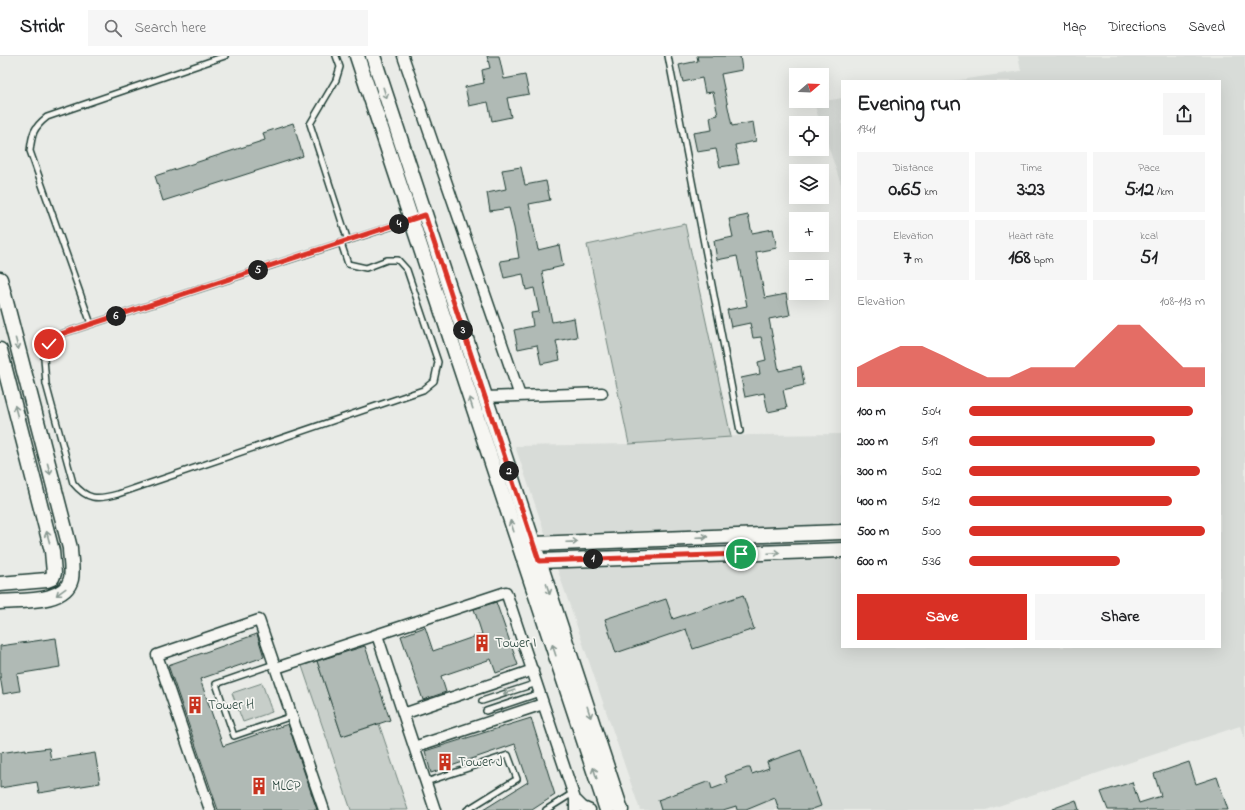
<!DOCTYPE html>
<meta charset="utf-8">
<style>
:root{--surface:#fff;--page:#f6f6f6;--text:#202124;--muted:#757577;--line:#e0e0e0;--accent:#d93025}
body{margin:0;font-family:"Indie Flower",sans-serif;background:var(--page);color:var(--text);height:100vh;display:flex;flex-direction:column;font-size:15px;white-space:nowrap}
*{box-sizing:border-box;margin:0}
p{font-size:13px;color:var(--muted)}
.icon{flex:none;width:22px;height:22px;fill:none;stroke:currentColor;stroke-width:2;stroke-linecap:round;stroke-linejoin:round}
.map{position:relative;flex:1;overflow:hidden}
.details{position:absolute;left:841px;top:24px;width:380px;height:568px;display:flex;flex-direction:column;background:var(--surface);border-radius:0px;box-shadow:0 4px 16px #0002}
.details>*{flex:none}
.needle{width:26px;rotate:71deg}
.buttons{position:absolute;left:789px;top:12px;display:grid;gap:8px}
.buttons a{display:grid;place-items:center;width:40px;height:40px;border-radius:0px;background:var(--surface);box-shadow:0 4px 16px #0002;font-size:20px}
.pin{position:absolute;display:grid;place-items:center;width:34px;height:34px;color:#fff;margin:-17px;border:2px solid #fff;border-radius:50%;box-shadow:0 1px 4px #0007}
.km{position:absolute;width:20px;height:20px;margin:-10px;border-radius:50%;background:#222;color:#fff;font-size:11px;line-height:20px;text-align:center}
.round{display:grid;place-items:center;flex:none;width:42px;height:42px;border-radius:0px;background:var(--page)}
.summary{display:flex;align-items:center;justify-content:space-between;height:68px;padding:0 16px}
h1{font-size:22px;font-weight:700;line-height:30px}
.stats{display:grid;grid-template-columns:repeat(3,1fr);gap:6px;height:68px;padding:4px 16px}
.stats div{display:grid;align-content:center;border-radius:0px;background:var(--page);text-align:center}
.stats b{font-size:20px;font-weight:700}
.stats small{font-size:11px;font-weight:400}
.stats p{font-size:11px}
.chart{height:112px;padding:8px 16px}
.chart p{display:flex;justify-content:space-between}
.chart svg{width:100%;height:72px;margin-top:4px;fill:var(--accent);opacity:.7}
.cta{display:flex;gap:8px;margin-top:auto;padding:8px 16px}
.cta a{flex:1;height:46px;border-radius:0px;background:var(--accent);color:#fff;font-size:16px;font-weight:700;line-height:46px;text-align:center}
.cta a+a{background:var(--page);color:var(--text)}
ul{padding:0 16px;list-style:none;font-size:13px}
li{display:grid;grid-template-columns:64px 48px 1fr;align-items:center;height:30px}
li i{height:10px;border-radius:5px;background:var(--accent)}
header{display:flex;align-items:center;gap:24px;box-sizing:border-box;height:56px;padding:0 20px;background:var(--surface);border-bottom:1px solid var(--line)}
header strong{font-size:19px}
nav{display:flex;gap:22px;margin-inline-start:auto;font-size:14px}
.search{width:280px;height:36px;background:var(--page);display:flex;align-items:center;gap:10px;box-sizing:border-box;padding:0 14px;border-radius:0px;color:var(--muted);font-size:15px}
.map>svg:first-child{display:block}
.built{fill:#d8dcd8}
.green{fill:#c7cec9;stroke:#73867e}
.building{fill:#b0bab5;stroke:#1f3d34}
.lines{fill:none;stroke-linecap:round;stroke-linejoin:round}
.lane-casing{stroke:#1f3d34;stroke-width:8}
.street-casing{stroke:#1f3d34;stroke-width:13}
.secondary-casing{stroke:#1f3d34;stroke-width:17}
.lane{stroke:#f6f6f2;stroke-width:5}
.street{stroke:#f6f6f2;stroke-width:10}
.secondary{stroke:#f6f6f2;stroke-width:14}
.oneway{stroke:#8a9a93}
.route-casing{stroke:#fff;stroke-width:8}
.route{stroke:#d93025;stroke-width:5}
.labels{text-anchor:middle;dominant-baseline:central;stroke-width:3.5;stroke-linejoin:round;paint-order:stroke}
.poi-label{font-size:14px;fill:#1f3d34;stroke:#f6f6f2;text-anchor:start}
</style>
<header>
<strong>Stridr</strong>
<div class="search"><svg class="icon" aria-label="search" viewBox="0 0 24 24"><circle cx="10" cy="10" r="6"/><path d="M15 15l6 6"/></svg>Search here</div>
<nav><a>Map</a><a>Directions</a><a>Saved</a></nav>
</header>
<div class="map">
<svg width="1245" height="754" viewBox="0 0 1245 754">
<rect width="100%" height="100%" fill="#e9ebe7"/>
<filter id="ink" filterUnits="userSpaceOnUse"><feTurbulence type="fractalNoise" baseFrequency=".025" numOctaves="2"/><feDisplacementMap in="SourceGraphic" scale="8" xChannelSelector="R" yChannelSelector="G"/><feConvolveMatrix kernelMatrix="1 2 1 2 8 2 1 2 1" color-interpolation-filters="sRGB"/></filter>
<g filter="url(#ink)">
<path class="built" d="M1018 0H1245V684L1240 670 986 754H640L515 390 629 388 751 379 842 378V591H1220V25H953L1021 15Z
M842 42V131L822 72V67H820L814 47Z"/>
<path class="green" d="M685 168 731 381 629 388 587 189Z
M317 605 342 680 379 668 408 754H351L302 610Z
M262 627 272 656 243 666 232 637Z"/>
<path class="building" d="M487 0H499L504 23 525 19 529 38 507 42 511 61 492 65 488 46 469 50 465 31 484 27 482 14 490 12Z
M697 0H740L742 14 721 18 732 70 753 66 756 85 735 89 739 108 720 111 716 93 697 96 693 77 712 74 710 61 718 59 713 36 705 37 702 22 683 26 679 9 698 5Z
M293 67 303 100 163 145 155 120 265 84 263 77Z
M521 111 525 129 546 125 550 144 529 148 538 194 559 189 563 210 542 215 552 266 574 262 577 281 556 285 560 304 541 308 537 289 518 293 514 274 533 270 531 257 539 256 534 232 526 234 523 218 504 222 500 205 519 202 514 172 509 152 490 155 487 137 506 133 502 114Z
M748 159 752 177 773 173 777 192 756 196 765 242 786 238 790 259 769 263 779 315 801 310 804 329 783 334 787 352 768 356 764 337 745 341 741 322 760 318 758 306 766 304 761 281 753 282 750 267 731 271 727 254 747 250 737 200 717 204 714 185 733 181 729 163Z
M743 539 754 573 693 593 686 573 616 597 605 563 666 543 673 563Z
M496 546 518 609 496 617 491 603 441 620 446 636 423 644 401 580 425 571 433 595 482 578 474 553Z
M257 578 264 601 200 623 223 690 288 668 317 754H218L168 609Z
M56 582 60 611 17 618 20 635 3 638 0 620V590Z
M365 590 390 664 342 680 317 605Z
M531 662 555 739 532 754H483L528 726 515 688 431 717 425 695Z
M49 692 51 704 95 697 100 727 39 737 37 726 0 732V697L26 693V695Z
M801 694 821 750 810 754H779L775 742 746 754H737L736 750 723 754H661L658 744 707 726H710L712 733 728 727 725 720 727 719 747 712H750L752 718 769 712 767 706Z
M1189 706 1196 728 1217 721 1228 754H1108L1101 736 1132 726 1139 747 1161 740 1154 718Z
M1076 744 1079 754H1052V753Z"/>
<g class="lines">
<g class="lane-casing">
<path id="lane" d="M336 0 340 11 336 24 310 68 348 185
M668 0 740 375
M341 187 348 208 366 212 387 204H398L407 214 438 306 434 325 423 334 118 438C97 444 87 444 73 427L46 328 44 302 49 288 61 278 411 164
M91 268 30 95C32 78 33 72 47 61L225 0
M274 608 216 628 234 680 292 660
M482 645 537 627
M486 655 540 637
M426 726 508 699 517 723 467 754
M546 754 573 737"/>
</g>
<g class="street-casing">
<path id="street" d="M403 0 520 340
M485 341 602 337
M377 579 435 754
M276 612 506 536 575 743V754
M403 658 533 614
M414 691 543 648
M575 743 583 751 590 754
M210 754 157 599 259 564 324 754"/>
</g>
<g class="secondary-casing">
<path id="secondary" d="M357 0 607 754
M373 0 621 754
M0 223 70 492C70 501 73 513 71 523 65 548 21 544 0 546
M0 294 52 495 54 517 52 522 47 524 0 528
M533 488 842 476
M539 505 842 494"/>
</g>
<use href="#lane" class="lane"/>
<use href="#street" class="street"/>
<use href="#secondary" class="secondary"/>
</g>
<defs><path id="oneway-shaft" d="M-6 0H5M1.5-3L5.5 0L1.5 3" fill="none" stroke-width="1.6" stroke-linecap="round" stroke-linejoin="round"/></defs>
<g class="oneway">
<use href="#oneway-shaft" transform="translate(385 37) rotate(72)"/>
<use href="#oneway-shaft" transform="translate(17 288) rotate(75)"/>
<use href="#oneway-shaft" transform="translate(471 347) rotate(-108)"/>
<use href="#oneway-shaft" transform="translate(16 355) rotate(-105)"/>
<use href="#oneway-shaft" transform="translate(49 413) rotate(75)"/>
<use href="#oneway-shaft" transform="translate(512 470) rotate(-108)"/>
<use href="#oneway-shaft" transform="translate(48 481) rotate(-105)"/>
<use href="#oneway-shaft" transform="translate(702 481) rotate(-2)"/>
<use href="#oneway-shaft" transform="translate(572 486) rotate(-2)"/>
<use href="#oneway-shaft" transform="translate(774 497) rotate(-2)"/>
<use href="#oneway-shaft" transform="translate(548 533) rotate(72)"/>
<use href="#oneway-shaft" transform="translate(61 536) rotate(144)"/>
<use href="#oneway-shaft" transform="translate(554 594) rotate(-108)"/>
<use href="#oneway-shaft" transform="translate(509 636) rotate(161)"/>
<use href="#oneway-shaft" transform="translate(589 656) rotate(72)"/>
<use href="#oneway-shaft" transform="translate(595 717) rotate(-108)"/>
</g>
</g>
<g class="lines" filter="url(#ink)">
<g class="route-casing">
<path id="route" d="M49 288 61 278 425 159 539 505 741 498"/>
</g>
<use href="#route" class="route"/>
</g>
<defs>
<g id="building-bare" transform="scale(1.38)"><path d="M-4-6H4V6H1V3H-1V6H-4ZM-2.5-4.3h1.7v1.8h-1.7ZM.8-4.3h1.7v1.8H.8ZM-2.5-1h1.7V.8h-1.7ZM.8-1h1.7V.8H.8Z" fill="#c8321e" stroke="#f6f6f2" stroke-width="2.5" paint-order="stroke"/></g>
</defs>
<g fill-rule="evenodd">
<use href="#building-bare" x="482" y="587"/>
<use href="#building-bare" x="195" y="649"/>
<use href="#building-bare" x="445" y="706"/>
<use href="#building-bare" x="259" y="730"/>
</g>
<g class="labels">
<g class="poi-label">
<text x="495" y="587">Tower I</text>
<text x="208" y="649">Tower H</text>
<text x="458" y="706">Tower J</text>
<text x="272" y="730">MLCP</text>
</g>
</g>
</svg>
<div class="buttons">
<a><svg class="needle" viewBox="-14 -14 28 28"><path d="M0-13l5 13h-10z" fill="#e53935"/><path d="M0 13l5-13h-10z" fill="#757577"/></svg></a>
<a><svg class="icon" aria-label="locate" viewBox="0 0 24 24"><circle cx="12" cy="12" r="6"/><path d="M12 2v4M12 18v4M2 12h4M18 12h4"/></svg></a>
<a><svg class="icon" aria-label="layers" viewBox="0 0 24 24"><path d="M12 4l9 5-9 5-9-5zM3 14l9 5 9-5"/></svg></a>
<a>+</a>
<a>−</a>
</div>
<div class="pin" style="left:741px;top:498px;background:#1e9e55"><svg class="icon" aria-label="arrive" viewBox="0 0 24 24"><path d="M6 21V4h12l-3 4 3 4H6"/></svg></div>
<div class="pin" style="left:49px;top:288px;background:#d93025"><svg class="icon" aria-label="check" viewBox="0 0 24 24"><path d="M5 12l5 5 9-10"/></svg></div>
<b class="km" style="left:593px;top:503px">1</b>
<b class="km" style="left:509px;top:415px">2</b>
<b class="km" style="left:463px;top:274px">3</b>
<b class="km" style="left:399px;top:168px">4</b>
<b class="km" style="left:258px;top:214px">5</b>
<b class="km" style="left:116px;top:260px">6</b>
<section class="details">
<div class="summary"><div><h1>Evening run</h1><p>19:41</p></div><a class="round"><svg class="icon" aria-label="share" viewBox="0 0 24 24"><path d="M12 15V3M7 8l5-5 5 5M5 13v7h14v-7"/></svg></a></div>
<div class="stats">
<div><p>Distance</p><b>0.65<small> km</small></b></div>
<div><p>Time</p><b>3:23</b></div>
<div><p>Pace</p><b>5:12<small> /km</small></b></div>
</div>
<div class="stats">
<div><p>Elevation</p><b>7<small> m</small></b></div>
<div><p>Heart rate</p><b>168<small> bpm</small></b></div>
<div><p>kcal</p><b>51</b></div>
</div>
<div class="chart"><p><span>Elevation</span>108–113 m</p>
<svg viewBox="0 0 160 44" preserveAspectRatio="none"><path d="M0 44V32L10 25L20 19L30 19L40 25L50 32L60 38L70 38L80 32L90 32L100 32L110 19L120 6L130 6L140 19L150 32L160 32V44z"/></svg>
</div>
<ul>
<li><b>100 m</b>5:04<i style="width:95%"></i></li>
<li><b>200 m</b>5:19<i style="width:79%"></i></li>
<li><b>300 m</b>5:02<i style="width:98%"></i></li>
<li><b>400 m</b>5:12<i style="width:86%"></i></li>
<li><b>500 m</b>5:00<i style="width:100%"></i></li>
<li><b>600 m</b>5:36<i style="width:64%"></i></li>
</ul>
<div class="cta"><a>Save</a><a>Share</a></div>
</section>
</div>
